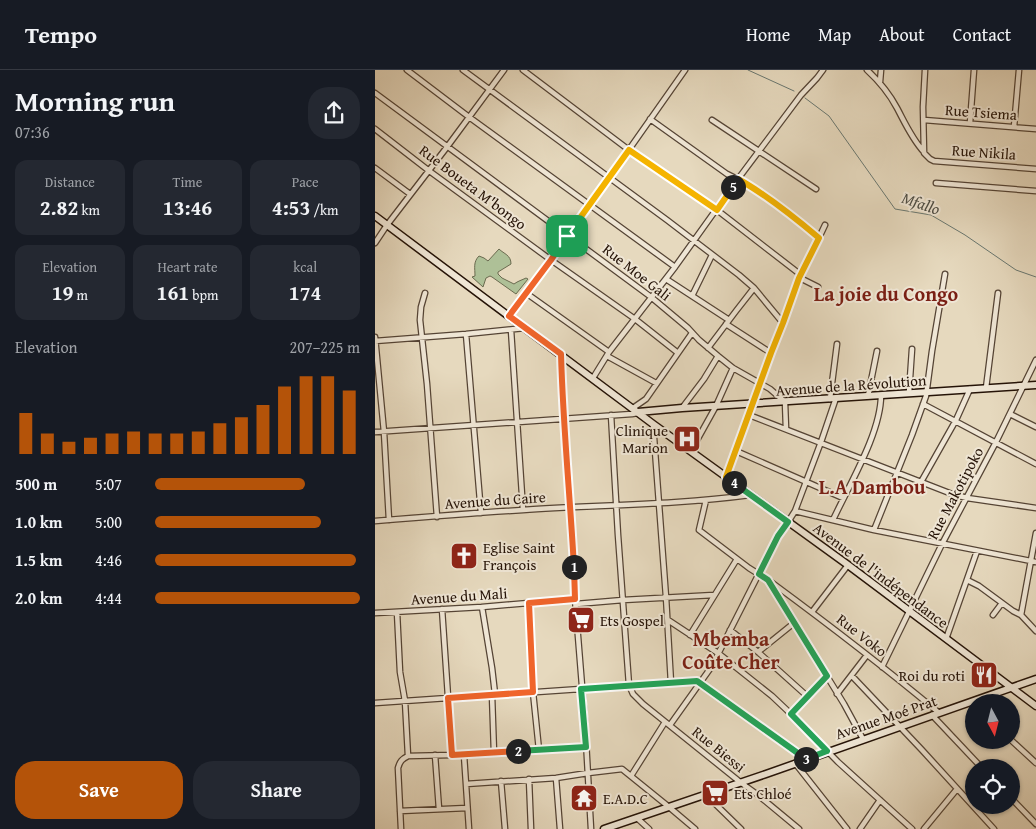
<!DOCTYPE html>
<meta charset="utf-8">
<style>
:root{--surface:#171b24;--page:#242831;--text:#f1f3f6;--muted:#9ea1a6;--line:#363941;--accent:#b45309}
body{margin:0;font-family:"Gentium Book Plus",serif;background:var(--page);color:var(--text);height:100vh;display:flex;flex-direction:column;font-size:19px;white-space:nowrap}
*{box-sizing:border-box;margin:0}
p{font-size:16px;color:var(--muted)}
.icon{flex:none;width:28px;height:28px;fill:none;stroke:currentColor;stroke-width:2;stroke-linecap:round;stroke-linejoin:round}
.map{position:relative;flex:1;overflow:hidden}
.sheet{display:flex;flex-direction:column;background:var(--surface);width:375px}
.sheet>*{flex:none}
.needle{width:32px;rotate:173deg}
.tools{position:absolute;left:590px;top:624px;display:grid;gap:10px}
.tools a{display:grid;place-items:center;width:55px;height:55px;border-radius:50%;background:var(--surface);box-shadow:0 1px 4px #0004;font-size:25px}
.pin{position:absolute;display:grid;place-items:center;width:42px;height:42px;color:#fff;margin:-21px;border-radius:10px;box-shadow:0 2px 8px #0006}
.km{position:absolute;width:25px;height:25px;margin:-12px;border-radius:50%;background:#222;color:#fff;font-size:14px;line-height:25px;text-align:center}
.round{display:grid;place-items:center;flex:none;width:52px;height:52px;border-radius:20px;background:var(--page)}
.headline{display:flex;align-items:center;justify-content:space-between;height:85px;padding:0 15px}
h1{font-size:28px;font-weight:700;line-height:38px}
.stats{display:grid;grid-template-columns:repeat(3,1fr);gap:8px;height:85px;padding:5px 15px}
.stats div{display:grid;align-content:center;border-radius:12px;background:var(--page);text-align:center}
.stats b{font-size:21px;font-weight:700}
.stats small{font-size:14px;font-weight:400}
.stats p{font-size:14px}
.chart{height:140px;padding:10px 15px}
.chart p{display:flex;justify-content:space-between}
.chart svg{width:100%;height:90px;margin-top:5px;stroke:var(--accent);stroke-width:6}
.button{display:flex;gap:10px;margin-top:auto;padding:10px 15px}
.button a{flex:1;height:58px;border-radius:20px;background:var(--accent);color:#fff;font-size:20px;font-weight:700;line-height:58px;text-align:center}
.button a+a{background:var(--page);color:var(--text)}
ul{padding:0 15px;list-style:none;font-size:16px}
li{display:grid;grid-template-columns:80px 60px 1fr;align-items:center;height:38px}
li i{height:12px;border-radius:6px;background:var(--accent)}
header{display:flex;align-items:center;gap:30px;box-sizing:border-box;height:70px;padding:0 25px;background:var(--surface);border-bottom:1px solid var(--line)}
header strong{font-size:24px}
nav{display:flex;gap:28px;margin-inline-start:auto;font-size:18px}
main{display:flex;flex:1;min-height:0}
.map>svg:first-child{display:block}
.green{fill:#aec097;stroke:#6a6a4f}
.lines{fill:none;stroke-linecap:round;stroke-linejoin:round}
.stream{stroke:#697770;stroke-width:1}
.street-casing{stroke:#554435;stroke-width:7}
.secondary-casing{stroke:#251307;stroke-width:9}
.street{stroke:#efe6d5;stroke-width:4.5}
.secondary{stroke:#efe6d5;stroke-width:6}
.split-1-casing{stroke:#fff;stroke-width:10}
.split-2-casing{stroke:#fff;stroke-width:10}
.split-3-casing{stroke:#fff;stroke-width:10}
.split-4-casing{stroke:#fff;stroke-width:10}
.split-5-casing{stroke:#fff;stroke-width:10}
.split-6-casing{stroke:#fff;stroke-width:10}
.split-1{stroke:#f0652b;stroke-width:6}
.split-2{stroke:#f0652b;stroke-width:6}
.split-3{stroke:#22a559;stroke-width:6}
.split-4{stroke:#22a559;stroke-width:6}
.split-5{stroke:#f5b400;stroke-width:6}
.split-6{stroke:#f5b400;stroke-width:6}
.labels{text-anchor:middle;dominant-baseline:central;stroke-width:4;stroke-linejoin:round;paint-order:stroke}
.street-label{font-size:15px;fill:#251307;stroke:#efe6d5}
.poi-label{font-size:15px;fill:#251307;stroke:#efe6d5;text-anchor:start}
.water-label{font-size:16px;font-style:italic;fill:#4d4d44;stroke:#efe6d5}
.district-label{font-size:20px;font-weight:bold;fill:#7a1f14;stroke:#efe6d5}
</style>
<header>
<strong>Tempo</strong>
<nav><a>Home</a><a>Map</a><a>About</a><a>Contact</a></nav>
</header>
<main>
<section class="sheet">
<div class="headline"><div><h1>Morning run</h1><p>07:36</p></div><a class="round"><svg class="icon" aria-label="share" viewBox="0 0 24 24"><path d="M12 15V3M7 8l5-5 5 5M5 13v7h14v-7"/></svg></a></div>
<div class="stats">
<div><p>Distance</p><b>2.82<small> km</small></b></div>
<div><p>Time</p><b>13:46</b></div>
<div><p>Pace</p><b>4:53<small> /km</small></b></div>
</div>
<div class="stats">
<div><p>Elevation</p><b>19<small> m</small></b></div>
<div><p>Heart rate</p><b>161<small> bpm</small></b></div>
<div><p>kcal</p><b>174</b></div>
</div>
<div class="chart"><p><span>Elevation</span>207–225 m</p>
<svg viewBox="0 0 160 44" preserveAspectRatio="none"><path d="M5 44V24M15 44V34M25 44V38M35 44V36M45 44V34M55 44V33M65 44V34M75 44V34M85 44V33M95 44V29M105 44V26M115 44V20M125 44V11M135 44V6M145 44V6M155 44V13"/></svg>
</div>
<ul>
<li><b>500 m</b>5:07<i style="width:73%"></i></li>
<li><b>1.0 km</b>5:00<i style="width:81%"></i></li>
<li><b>1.5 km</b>4:46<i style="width:98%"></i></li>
<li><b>2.0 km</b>4:44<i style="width:100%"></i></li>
</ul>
<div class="button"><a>Save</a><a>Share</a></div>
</section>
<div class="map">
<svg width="661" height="759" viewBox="0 0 661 759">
<rect width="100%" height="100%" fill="#e6d9be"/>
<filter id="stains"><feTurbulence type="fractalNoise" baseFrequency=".004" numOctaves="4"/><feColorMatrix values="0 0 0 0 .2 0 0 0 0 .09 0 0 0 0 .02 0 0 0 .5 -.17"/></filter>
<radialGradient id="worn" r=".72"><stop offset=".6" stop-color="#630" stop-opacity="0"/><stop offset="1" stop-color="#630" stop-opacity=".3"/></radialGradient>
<path class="green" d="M124 179C129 184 136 185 136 194L123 202V204L127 208 139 214C143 211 147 210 151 208L153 209 141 224 117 207 115 206 111 208 108 217 97 207 100 206C100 198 98 192 104 186L109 188 113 191Z"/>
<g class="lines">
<path class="stream" d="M373 0 419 21
M430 28 454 46 520 139 556 145 590 165 641 200 661 207"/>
<g class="street-casing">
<path id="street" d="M32 0 94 47 300 197
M88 0 292 150 364 205 379 218 408 253
M148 0 254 80 342 140 426 205
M492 0C504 11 514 23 522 38 530 53 537 69 549 82
M550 0 548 37 549 83 555 89 559 91 661 99
M505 12 506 0
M0 23 276 227 313 258 324 270 343 286 358 298 395 319 410 332 411 359
M275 49 352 104 372 114 405 137 444 168
M337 50 441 119
M549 50 661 59
M595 53 599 0
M639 57 644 0
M0 59 53 100 176 190 260 249 303 283
M0 98 35 124
M561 113 661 121
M0 173 12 155 72 77 129 0
M425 208 443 217
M291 209 354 250
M50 223 46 237 45 250 52 314 62 447
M151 223 234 282
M317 226 337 185
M134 245 176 190 203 150 215 135 310 0
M351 254 396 283
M136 260 148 440
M91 264 106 443
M0 267 9 362 14 450
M0 271 91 264 150 258
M333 278 361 241 379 218
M186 285 189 349 192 390 200 529 210 653 216 759
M232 286 281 313
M218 308 234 282 300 197 363 109 426 25 442 8 448 0
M611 318 623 223
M534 323 537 279
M493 326 502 281
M455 329 462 274
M548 334 661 394
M258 338 271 329 317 263
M307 338 329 309 343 286
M635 344 661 357
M236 345 243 465 254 615 258 624 268 634 365 712 383 725 424 759
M374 345 577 424 592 428 661 438
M278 354 291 527 296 613
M0 362 257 344 263 343
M316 381 341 336 358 298
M361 381 468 428
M351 407 396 283 425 208 450 155
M546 412 581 350 595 319
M331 430 324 460 374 498 393 510 469 634 488 669
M420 441 499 460 661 492
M458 450C474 415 506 363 506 325
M0 451C49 447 98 443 148 440 224 435 300 435 375 425
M499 460 537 365 551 326 557 281 570 204
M592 510 604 516 638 541 646 545 661 561
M396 512C453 554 509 597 563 642
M154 533 158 622 164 680
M201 534 248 530 339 525
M107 537 117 598 120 624
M67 539 77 685
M22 542 25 602 30 631 33 686
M437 542 473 495
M0 543 107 537 200 529
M618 545 627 533
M646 545 661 463
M293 550 343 583 397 626 416 644 463 692 537 759
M355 560 383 582 432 626
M315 565 362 489
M571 569 602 481
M383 582 419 553
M507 597 567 474 621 372 661 290
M477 606 547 680 619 759
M462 624 492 585
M117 625 119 683
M0 633 322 611 376 649 430 689
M416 644 452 606
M557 645 607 698
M295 655 337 596 403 466 413 452 420 441 446 372 461 328
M636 670 661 693
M60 685 64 739
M89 685 94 759
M420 693 472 759
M256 706 290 652
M181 708 185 759
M154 709 156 759
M126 711 130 759
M91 714 181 708 213 703 247 699 294 737 320 759
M330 724 366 759
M636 728 661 754
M25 741 92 738
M262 748 274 759
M26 759 23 698C25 691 27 689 33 686L77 685 211 677
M485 759 505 730
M549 759 582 719"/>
</g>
<g class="secondary-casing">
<path id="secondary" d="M0 146 278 354 473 495 661 636
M263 342 307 338 661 315
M229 759 391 704 661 609"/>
</g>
<use href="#street" class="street"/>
<use href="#secondary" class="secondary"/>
</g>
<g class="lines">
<g class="split-1-casing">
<path id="split-1" d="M192 166 176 190 134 246 186 284C188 356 195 426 199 497"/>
</g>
<g class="split-2-casing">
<path id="split-2" d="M143 681 77 685 73 628 158 622 154 533 200 529 199 497"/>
</g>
<g class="split-3-casing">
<path id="split-3" d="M143 681 211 677 206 619 322 611 431 689"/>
</g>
<g class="split-4-casing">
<path id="split-4" d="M359 413 413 452 403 466 384 504 393 510 452 606 416 644 452 681 431 689"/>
</g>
<g class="split-5-casing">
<path id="split-5" d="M358 117 363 109C392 125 419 147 444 168L424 208 408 253 396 283 351 407 359 413"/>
</g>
<g class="split-6-casing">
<path id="split-6" d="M192 166 254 80 342 140 358 117"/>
</g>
<use href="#split-1" class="split-1"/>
<use href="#split-2" class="split-2"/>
<use href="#split-3" class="split-3"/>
<use href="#split-4" class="split-4"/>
<use href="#split-5" class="split-5"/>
<use href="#split-6" class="split-6"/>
</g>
<defs>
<g id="hospital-square" transform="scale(1.4375)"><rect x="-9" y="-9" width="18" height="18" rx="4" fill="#8f2418" stroke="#efe6d5"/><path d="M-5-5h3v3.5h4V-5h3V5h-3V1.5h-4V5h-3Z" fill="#fff"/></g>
<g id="church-square" transform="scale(1.4375)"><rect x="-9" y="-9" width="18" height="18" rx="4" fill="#8f2418" stroke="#efe6d5"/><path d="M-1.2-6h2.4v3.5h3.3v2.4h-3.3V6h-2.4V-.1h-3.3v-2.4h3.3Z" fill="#fff"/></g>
<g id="supermarket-square" transform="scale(1.4375)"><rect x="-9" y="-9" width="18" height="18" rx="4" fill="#8f2418" stroke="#efe6d5"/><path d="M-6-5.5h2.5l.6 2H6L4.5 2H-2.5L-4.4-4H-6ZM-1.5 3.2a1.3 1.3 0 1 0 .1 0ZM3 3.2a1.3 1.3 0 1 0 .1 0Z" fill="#fff"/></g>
<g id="restaurant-square" transform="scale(1.4375)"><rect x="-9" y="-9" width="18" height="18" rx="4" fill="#8f2418" stroke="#efe6d5"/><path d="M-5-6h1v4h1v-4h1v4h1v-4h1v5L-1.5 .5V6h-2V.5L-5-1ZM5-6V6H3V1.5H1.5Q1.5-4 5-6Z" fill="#fff"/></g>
<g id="temple-square" transform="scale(1.4375)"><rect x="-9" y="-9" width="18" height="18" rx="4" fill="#8f2418" stroke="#efe6d5"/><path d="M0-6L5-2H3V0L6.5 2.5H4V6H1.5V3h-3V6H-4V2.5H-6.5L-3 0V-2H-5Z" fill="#fff"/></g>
</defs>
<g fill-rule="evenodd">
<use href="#hospital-square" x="312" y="369"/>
<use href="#church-square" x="89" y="486"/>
<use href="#supermarket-square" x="206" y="550"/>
<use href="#restaurant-square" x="609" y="605"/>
<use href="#supermarket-square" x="340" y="723"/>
<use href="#temple-square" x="209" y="728"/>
</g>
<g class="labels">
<g class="street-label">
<text transform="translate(606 42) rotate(4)">Rue Tsiema</text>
<text transform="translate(609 82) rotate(4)">Rue Nikila</text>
<text transform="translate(98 117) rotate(37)">Rue Boueta M'bongo</text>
<text transform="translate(262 202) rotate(38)">Rue Moe Gali</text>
<text transform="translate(476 315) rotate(-4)">Avenue de la Révolution</text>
<text transform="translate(580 423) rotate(-62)">Rue Makotipoko</text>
<text transform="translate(120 430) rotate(-4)">Avenue du Caire</text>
<text transform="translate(506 505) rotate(37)">Avenue de l'indépendance</text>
<text transform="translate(84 526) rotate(-4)">Avenue du Mali</text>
<text transform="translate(487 565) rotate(38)">Rue Voko</text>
<text transform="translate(511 647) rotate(-19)">Avenue Moé Prat</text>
<text transform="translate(344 679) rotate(39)">Rue Biessi</text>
</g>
<g class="poi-label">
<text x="293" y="360" text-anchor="end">Clinique<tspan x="293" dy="17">Marion</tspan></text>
<text x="108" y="477">Eglise Saint<tspan x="108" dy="17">François</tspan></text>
<text x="225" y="550">Ets Gospel</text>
<text x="590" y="605" text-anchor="end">Roi du roti</text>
<text x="359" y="723">Ets Chloé</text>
<text x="228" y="728">E.A.D.C</text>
</g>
<g class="water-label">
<text transform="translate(546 133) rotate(19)">Mfallo</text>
</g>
<g class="district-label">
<text x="511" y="223">La joie du Congo</text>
<text x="497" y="416">L.A Dambou</text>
<text x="356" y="568">Mbemba<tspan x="356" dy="23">Coûte Cher</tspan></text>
</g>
</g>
<rect width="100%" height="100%" filter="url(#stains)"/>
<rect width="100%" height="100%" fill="url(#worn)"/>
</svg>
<div class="tools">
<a><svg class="needle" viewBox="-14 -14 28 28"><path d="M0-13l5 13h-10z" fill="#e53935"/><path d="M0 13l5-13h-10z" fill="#9ea1a6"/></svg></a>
<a><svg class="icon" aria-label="locate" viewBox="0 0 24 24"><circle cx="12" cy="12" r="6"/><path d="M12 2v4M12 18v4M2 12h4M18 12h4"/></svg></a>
</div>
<div class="pin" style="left:192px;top:166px;background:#1e9e55"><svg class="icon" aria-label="arrive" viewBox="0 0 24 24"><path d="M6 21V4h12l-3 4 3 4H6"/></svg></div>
<b class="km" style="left:199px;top:497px">1</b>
<b class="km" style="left:143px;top:681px">2</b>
<b class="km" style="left:431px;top:689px">3</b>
<b class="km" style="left:359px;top:413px">4</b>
<b class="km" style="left:358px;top:117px">5</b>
</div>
</main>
